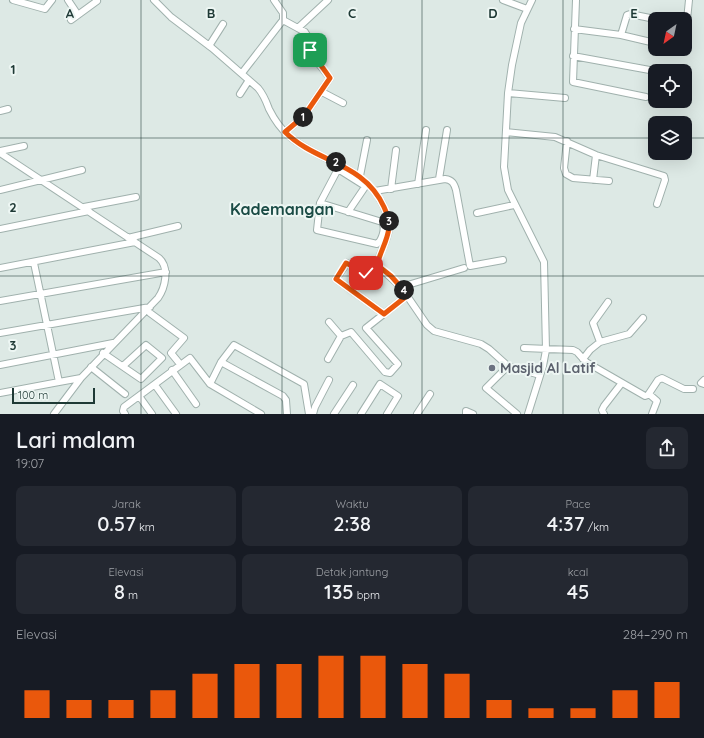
<!DOCTYPE html>
<html lang="id">
<meta charset="utf-8">
<style>
:root{--surface:#171b24;--page:#242831;--text:#f1f3f6;--muted:#9ea1a6;--accent:#ea580c}
body{margin:0;font-family:Quicksand,sans-serif;background:var(--page);color:var(--text);height:100vh;display:flex;flex-direction:column;font-size:15px;white-space:nowrap}
*{box-sizing:border-box;margin:0}
p{font-size:13px;color:var(--muted)}
.icon{flex:none;width:22px;height:22px;fill:none;stroke:currentColor;stroke-width:2;stroke-linecap:round;stroke-linejoin:round}
.map{position:relative;height:414px;overflow:hidden}
.drawer{display:flex;flex-direction:column;background:var(--surface);flex:1}
.drawer>*{flex:none}
.needle{width:26px;rotate:213deg}
.fabs{position:absolute;left:648px;top:12px;display:grid;gap:8px}
.fabs a{display:grid;place-items:center;width:44px;height:44px;border-radius:8px;background:var(--surface);box-shadow:0 4px 16px #0002;font-size:20px}
.scale{position:absolute;left:12px;bottom:10px;width:83px;box-sizing:border-box;padding-left:4px;border:2px solid #1e3935;border-top:0;font-size:11px;line-height:14px;white-space:nowrap;color:#1e3935;-webkit-text-stroke:3px #edf6f3;paint-order:stroke}
.pin{position:absolute;display:grid;place-items:center;width:34px;height:34px;color:#fff;margin:-17px;border-radius:8px;box-shadow:0 2px 6px #0006}
.km{position:absolute;width:20px;height:20px;margin:-10px;border-radius:50%;background:#222;color:#fff;font-size:11px;line-height:20px;text-align:center}
.round{display:grid;place-items:center;flex:none;width:42px;height:42px;border-radius:8px;background:var(--page)}
.headline{display:flex;align-items:center;justify-content:space-between;height:68px;padding:0 16px}
h1{font-size:22px;font-weight:600;line-height:30px}
.stats{display:grid;grid-template-columns:repeat(3,1fr);gap:6px;height:68px;padding:4px 16px}
.stats div{display:grid;align-content:center;border-radius:8px;background:var(--page);text-align:center}
.stats b{font-size:20px;font-weight:600}
.stats small{font-size:11px;font-weight:400}
.stats p{font-size:11px}
.chart{height:112px;padding:8px 16px}
.chart p{display:flex;justify-content:space-between}
.chart svg{width:100%;height:72px;margin-top:4px;stroke:var(--accent);stroke-width:6}
.map>svg:first-child{display:block}
.lines{fill:none;stroke-linecap:round;stroke-linejoin:round}
.minor-casing{stroke:#a0b1ad;stroke-width:8}
.minor{stroke:#fff;stroke-width:6}
.route-casing{stroke:#fff;stroke-width:8}
.route{stroke:#ea580c;stroke-width:5}
.grid{fill:none;stroke:#1e3935;stroke-width:1;stroke-opacity:0.55}
.worship-dot{fill:#6b7280;stroke:#edf6f3;stroke-width:1.5}
.labels{text-anchor:middle;dominant-baseline:central;stroke-width:4;stroke-linejoin:round;paint-order:stroke}
.worship-label{font-size:14px;font-weight:bold;fill:#5b616d;stroke:#edf6f3;text-anchor:start}
.quarter-label{font-size:16px;font-weight:bold;fill:#1a4b45;stroke:#edf6f3}
.grid-label{font-size:13px;text-anchor:middle;font-weight:bold;fill:#1e3935;stroke:#edf6f3;stroke-width:4;stroke-linejoin:round;paint-order:stroke}
</style>
<div class="map">
<svg width="704" height="414" viewBox="0 0 704 414">
<rect width="100%" height="100%" fill="#dde9e5"/>
<g class="lines">
<g class="minor-casing">
<path id="minor" d="M13 0 45 9 52 0
M68 0 78 15
M154 0 171 17 212 48 258 88C264 95 266 101 269 109 274 119 281 129 289 136 319 162 364 165 383 205 386 212 390 219 389 228 388 241 379 253 377 265L401 287 427 325 434 331 481 344 489 349 508 366 540 375
M503 0 527 9
M576 0 573 82 646 97
M71 20 97 1
M283 20 305 32 310 40 311 54 330 78 304 116 285 132
M685 24 687 20 689 0
M299 27 328 0
M574 29 621 35 655 43
M621 35 627 15 630 14 655 19
M209 46 223 24
M573 56 655 71
M242 73 283 20V13L274 0
M322 92 343 103
M508 93 565 98
M240 94 249 80
M0 111 8 109
M506 132 555 137 596 155 664 176 665 180 657 204
M567 141 564 168 566 174 573 178 609 181
M0 151 24 146
M0 153 159 258C170 268 165 288 158 298L81 378 59 382 34 263
M360 176 367 140
M439 179 447 130
M593 180 596 155
M418 184 426 130
M391 189 396 150
M0 190 82 170
M375 191 445 179C452 180 454 183 456 190L470 266 503 260
M320 203 382 222C386 228 382 240 377 244L317 230 320 203 338 169 365 186
M84 207 136 197
M348 212 367 184
M477 213 514 205
M0 229 89 211
M128 238 178 226
M0 268 135 242
M366 273 347 263 336 279 384 314
M401 287 464 268
M0 301 166 272
M150 313 184 338 171 353 180 364
M329 322 341 336 351 332 385 372 390 373 398 364 366 328 408 295
M0 333 150 307
M600 342 629 334 643 318
M524 348 573 350 577 352 586 362 645 396 648 395 658 380 662 378 684 389H693
M103 353 141 379 162 358 146 345 123 366
M328 359 341 336
M583 359 590 350 600 342 593 323 608 302
M221 362 283 396 286 400 287 414
M0 365 113 343
M508 366 486 388 517 414
M91 367 125 394
M172 370 196 404
M704 380 701 383 704 384
M210 384 221 362 234 345 304 384 309 414
M155 385 176 414
M0 393 59 382
M649 394 657 401 652 414
M139 396 152 414
M54 414 81 378
M125 414 123 411 124 407 190 358 210 384 261 414
M313 414 315 407 329 380
M334 414 353 385
M361 414 380 384 398 396 387 414
M417 414 430 394
M466 414V411L473 414
M528 414 543 366 546 350 544 262 508 190 504 167 508 93 512 65 521 23 532 0
M604 414 602 410 604 406 621 384"/>
</g>
<use href="#minor" class="minor"/>
</g>
<g class="lines">
<g class="route-casing">
<path id="route" d="M310 50 330 78 304 116 285 132C316 163 364 162 384 207 387 214 390 219 389 227 388 240 380 252 377 265L391 276 408 295 384 314 336 279 346 263 366 273"/>
</g>
<use href="#route" class="route"/>
</g>
<path class="grid" d="M141 0V414M282 0V414M422 0V414M563 0V414M0 138H655M685 138H704M0 276H704"/>
<circle class="worship-dot" cx="492" cy="368" r="4"/>
<g class="labels">
<g class="worship-label">
<text x="500" y="368">Masjid Al Latif</text>
</g>
<g class="quarter-label">
<text x="282" y="209">Kademangan</text>
</g>
</g>
<g class="grid-label">
<text x="70" y="18">A</text>
<text x="211" y="18">B</text>
<text x="352" y="18">C</text>
<text x="493" y="18">D</text>
<text x="634" y="18">E</text>
<text x="13" y="74">1</text>
<text x="13" y="212">2</text>
<text x="13" y="350">3</text>
</g>
</svg>
<div class="fabs">
<a><svg class="needle" viewBox="-14 -14 28 28"><path d="M0-13l5 13h-10z" fill="#e53935"/><path d="M0 13l5-13h-10z" fill="#9ea1a6"/></svg></a>
<a><svg class="icon" aria-label="locate" viewBox="0 0 24 24"><circle cx="12" cy="12" r="6"/><path d="M12 2v4M12 18v4M2 12h4M18 12h4"/></svg></a>
<a><svg class="icon" aria-label="layers" viewBox="0 0 24 24"><path d="M12 4l9 5-9 5-9-5zM3 14l9 5 9-5"/></svg></a>
</div>
<div class="scale">100 m</div>
<div class="pin" style="left:310px;top:50px;background:#1e9e55"><svg class="icon" aria-label="arrive" viewBox="0 0 24 24"><path d="M6 21V4h12l-3 4 3 4H6"/></svg></div>
<div class="pin" style="left:366px;top:273px;background:#d93025"><svg class="icon" aria-label="check" viewBox="0 0 24 24"><path d="M5 12l5 5 9-10"/></svg></div>
<b class="km" style="left:303px;top:117px">1</b>
<b class="km" style="left:336px;top:162px">2</b>
<b class="km" style="left:389px;top:221px">3</b>
<b class="km" style="left:404px;top:290px">4</b>
</div>
<section class="drawer">
<div class="headline"><div><h1>Lari malam</h1><p>19:07</p></div><a class="round"><svg class="icon" aria-label="share" viewBox="0 0 24 24"><path d="M12 15V3M7 8l5-5 5 5M5 13v7h14v-7"/></svg></a></div>
<div class="stats">
<div><p>Jarak</p><b>0.57<small> km</small></b></div>
<div><p>Waktu</p><b>2:38</b></div>
<div><p>Pace</p><b>4:37<small> /km</small></b></div>
</div>
<div class="stats">
<div><p>Elevasi</p><b>8<small> m</small></b></div>
<div><p>Detak jantung</p><b>135<small> bpm</small></b></div>
<div><p>kcal</p><b>45</b></div>
</div>
<div class="chart"><p><span>Elevasi</span>284–290 m</p>
<svg viewBox="0 0 160 44" preserveAspectRatio="none"><path d="M5 44V27M15 44V33M25 44V33M35 44V27M45 44V17M55 44V11M65 44V11M75 44V6M85 44V6M95 44V11M105 44V17M115 44V33M125 44V38M135 44V38M145 44V27M155 44V22"/></svg>
</div>
</section>
